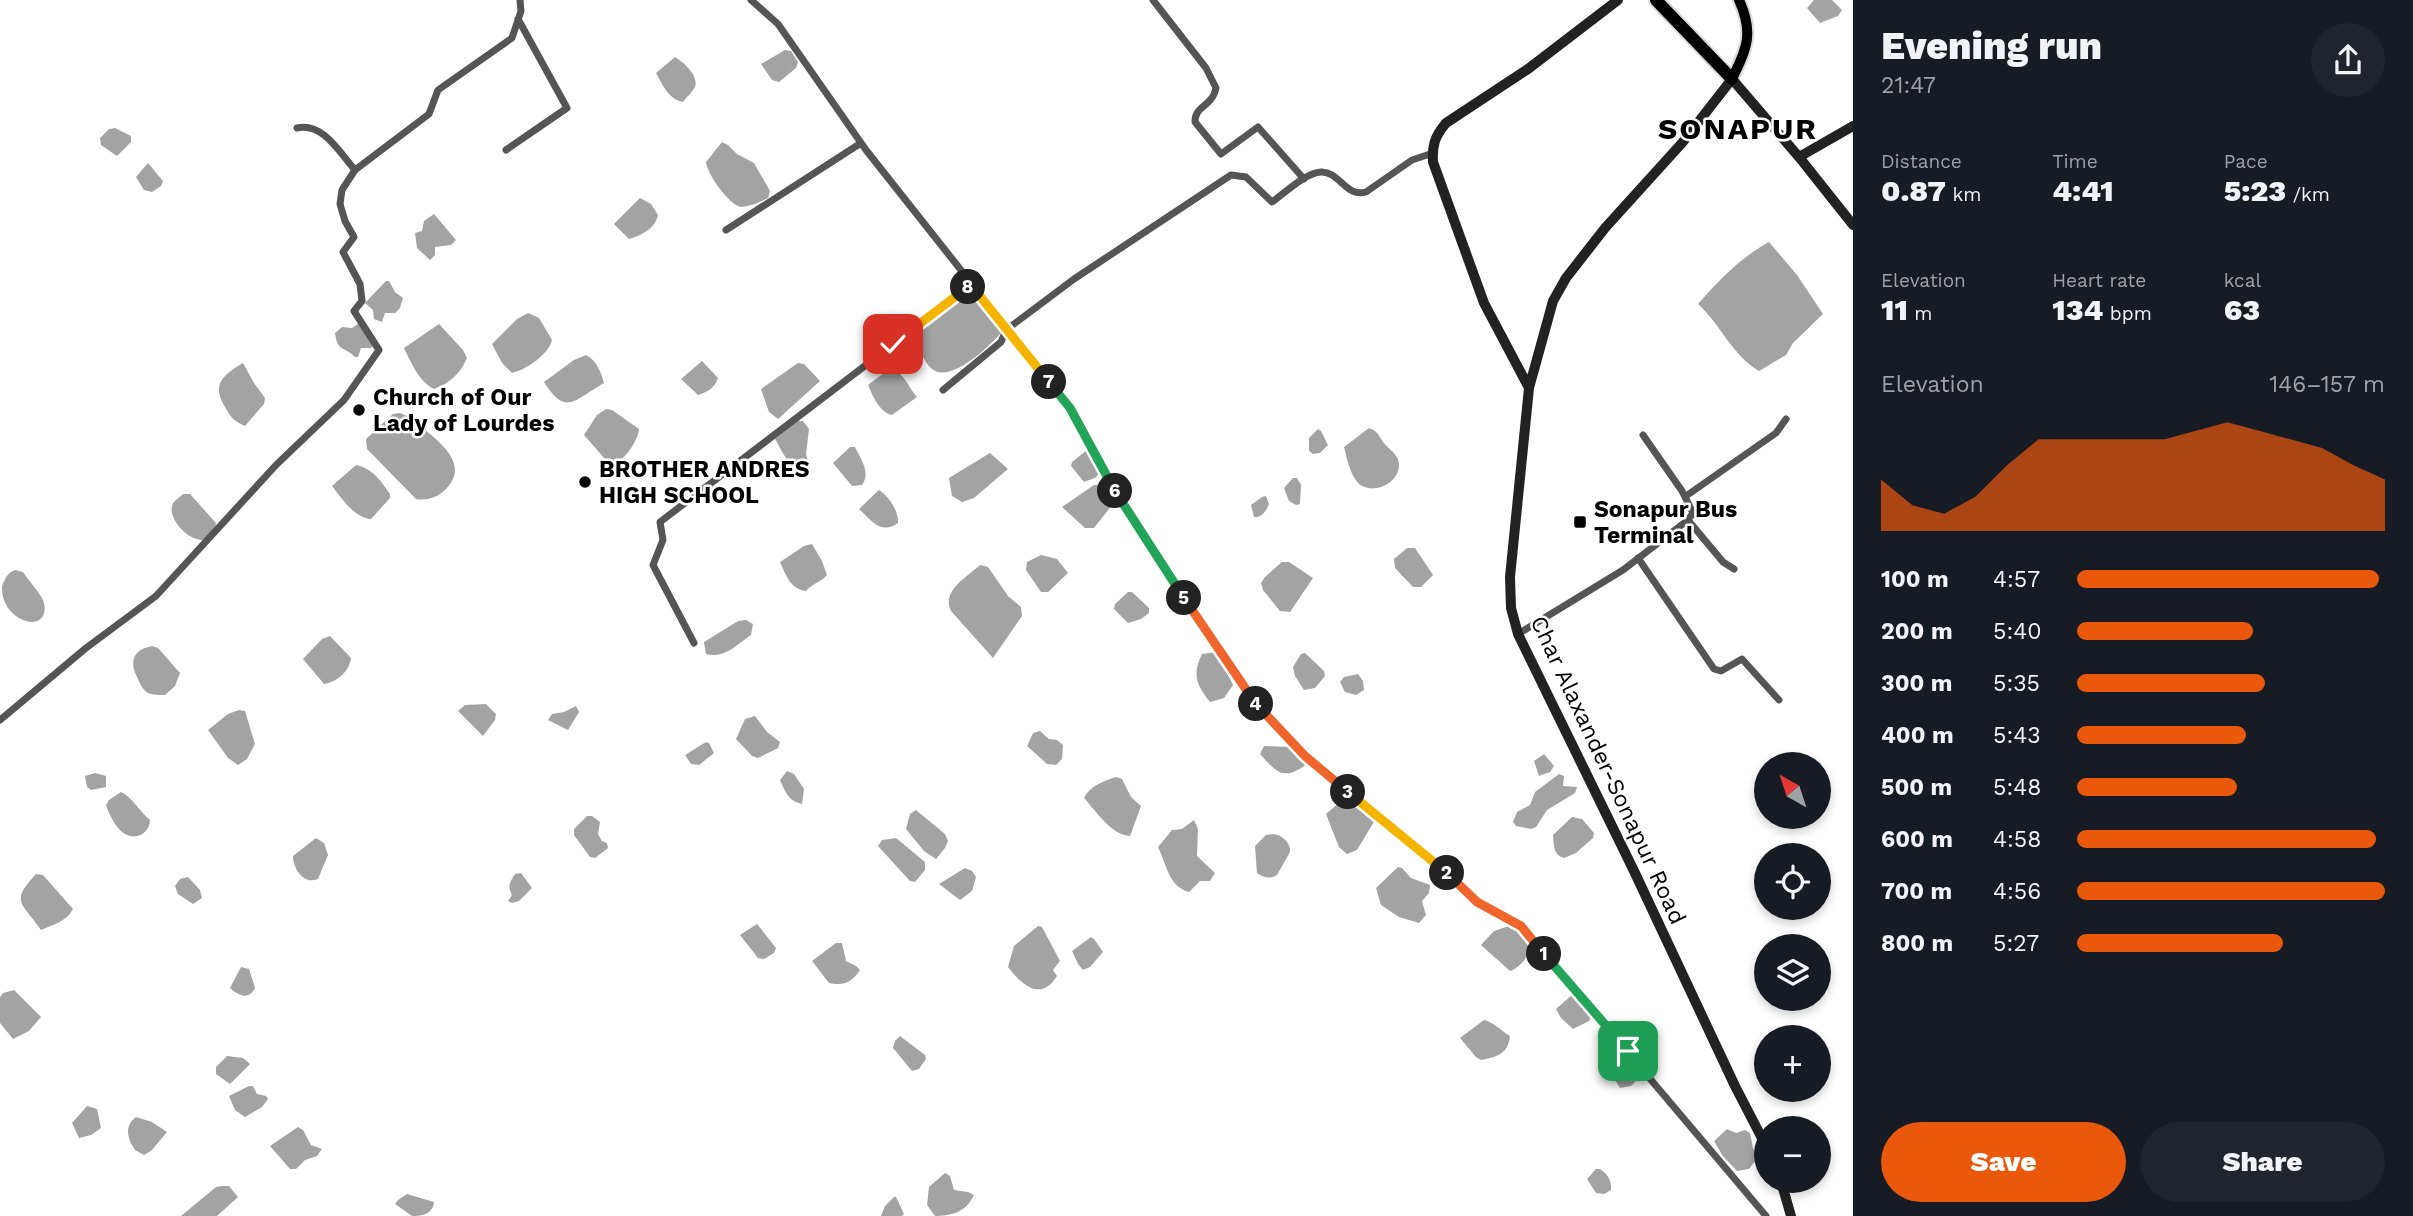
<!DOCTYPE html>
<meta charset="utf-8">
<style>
:root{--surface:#171b24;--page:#20242c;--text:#f1f3f6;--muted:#9ea1a6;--accent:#ea580c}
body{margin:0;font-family:"Work Sans",sans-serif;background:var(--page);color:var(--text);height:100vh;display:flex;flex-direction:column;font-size:26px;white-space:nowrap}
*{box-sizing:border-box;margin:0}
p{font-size:23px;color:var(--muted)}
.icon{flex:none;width:38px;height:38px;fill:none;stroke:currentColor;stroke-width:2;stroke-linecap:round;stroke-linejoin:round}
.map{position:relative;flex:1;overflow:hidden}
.details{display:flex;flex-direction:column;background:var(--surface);width:560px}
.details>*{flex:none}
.needle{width:46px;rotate:321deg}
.buttons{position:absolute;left:1754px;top:752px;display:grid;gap:14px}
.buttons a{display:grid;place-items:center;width:77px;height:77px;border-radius:50%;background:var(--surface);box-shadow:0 4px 10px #0003;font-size:35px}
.pin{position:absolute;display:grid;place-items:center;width:60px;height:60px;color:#fff;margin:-30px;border-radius:14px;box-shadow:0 4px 10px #0006}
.km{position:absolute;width:35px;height:35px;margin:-18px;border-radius:50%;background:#222;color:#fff;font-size:19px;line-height:35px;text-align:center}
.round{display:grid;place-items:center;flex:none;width:74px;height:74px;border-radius:37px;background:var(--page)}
.summary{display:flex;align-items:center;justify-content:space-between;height:119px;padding:0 28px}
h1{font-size:38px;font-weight:800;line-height:52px}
.figures{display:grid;grid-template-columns:repeat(3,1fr);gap:10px;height:119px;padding:7px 28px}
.figures div{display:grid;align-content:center}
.figures b{font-size:30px;font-weight:800}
.figures small{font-size:19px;font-weight:400}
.figures p{font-size:19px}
.chart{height:196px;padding:14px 28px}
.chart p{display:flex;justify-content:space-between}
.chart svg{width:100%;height:126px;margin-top:7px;fill:var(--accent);opacity:.7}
.button{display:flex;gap:14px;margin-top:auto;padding:14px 28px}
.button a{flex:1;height:80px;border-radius:42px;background:var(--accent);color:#fff;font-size:28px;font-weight:800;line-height:80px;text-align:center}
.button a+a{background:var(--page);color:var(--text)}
ul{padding:0 28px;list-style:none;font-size:23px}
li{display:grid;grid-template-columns:112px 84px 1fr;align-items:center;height:52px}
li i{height:18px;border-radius:9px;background:var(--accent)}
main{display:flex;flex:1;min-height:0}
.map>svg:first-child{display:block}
.water{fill:#a3a3a3}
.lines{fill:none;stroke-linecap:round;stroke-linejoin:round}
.primary-casing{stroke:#dbdbdb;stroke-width:14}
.highway-casing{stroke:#dbdbdb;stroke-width:16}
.street{stroke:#555;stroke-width:7}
.secondary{stroke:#222;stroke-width:10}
.primary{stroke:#000;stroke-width:10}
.highway{stroke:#000;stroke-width:12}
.split-1-casing{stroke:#fff;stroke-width:14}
.split-2-casing{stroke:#fff;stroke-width:14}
.split-3-casing{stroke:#fff;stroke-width:14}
.split-4-casing{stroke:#fff;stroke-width:14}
.split-5-casing{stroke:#fff;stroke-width:14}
.split-6-casing{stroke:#fff;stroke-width:14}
.split-7-casing{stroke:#fff;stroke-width:14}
.split-8-casing{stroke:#fff;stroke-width:14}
.split-9-casing{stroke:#fff;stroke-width:14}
.split-1{stroke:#22a559;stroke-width:9}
.split-2{stroke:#f0652b;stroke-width:9}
.split-3{stroke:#f5b400;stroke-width:9}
.split-4{stroke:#f0652b;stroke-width:9}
.split-5{stroke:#f0652b;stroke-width:9}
.split-6{stroke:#22a559;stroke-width:9}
.split-7{stroke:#22a559;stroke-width:9}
.split-8{stroke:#f5b400;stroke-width:9}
.split-9{stroke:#f5b400;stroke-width:9}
.poi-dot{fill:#000;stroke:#fff;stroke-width:2.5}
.labels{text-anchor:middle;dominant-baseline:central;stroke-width:5;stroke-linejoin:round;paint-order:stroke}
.poi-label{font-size:23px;font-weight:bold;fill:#000;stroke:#fff;text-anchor:start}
.street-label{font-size:23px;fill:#000;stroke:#fff}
.district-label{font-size:30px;font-weight:bold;letter-spacing:2px;fill:#000;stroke:#fff}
</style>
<main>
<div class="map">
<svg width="1853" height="1216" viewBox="0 0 1853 1216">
<rect width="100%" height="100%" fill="#fff"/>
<path class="water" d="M1814 0H1832L1842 10 1838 16 1820 23 1807 8Z
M785 50 791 51 798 62 796 68 779 82 772 80 761 64Z
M675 57C683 62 699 75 695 87 693 91 687 97 683 102 668 99 663 85 656 73Z
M115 128 131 136V142L117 156 101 145 100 138 109 129Z
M722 142 728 145 737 154 754 163 770 191 768 198C761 202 749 207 741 207 729 205 707 174 706 162Z
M148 163 163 181 161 186 152 192 144 190 136 177Z
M640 198 651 204 658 215C655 229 642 235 629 239L614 224Z
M434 214 456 240 451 245 435 247V255L430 260 417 248 415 233 422 231 424 221Z
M1769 242 1797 275 1823 314 1793 343 1786 355 1759 371C1731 354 1722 326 1698 304 1720 279 1740 258 1769 242Z
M386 281H389L395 292 403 298 400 308 395 313H385L382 322 374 319 373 310 365 303Z
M971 293H975L1001 333C989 347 950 384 932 369 923 362 919 346 914 335Z
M528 313 539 318 552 340C549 354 526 370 512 373L502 363 492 344 517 319Z
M358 324 361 325 376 343 371 348H361L358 357H355C343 345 338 353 335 333L342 327 352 328Z
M439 324 463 350 467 358C460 374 450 383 434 389 419 382 411 362 404 348Z
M586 355C597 361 601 372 604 383 574 400 566 417 544 382L574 360Z
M702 361 718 378C715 388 707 392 698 395L681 379Z
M243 363 254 383 265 398 264 404 245 426C234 421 231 418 225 407 211 384 223 375 243 363Z
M798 363 804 364 820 381 778 419 769 412 761 389Z
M889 369C903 370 908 387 917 397L892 415C879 412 873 396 868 385Z
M606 409 612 410 639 429C638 442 623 462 611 466L584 435 597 415Z
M400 413 409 417C429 435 474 460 446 489 438 497 428 501 416 499L367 449 366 439 393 414Z
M798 421H803L809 429 806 454 810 468 808 473C790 472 783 452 775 439Z
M1369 428C1378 431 1378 435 1384 443 1388 448 1395 453 1398 459 1405 482 1372 497 1358 483 1350 474 1347 459 1344 447Z
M1318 429 1321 431 1328 445 1320 453 1313 454 1309 451V438Z
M850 447H855C861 460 871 472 862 485L852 486 833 463Z
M1087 450 1101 472 1095 478 1084 482 1071 466 1072 462Z
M990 453 1008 469 974 498 962 502 952 496 949 478Z
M356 465C372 468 381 481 390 494V498L371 519C355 518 341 498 332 486Z
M1293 478H1297L1301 485 1300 504 1296 505 1289 501 1284 488Z
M1094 485H1102L1113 504 1094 528H1085L1062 507Z
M879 490C889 496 899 512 898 523 881 535 872 521 859 509Z
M183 494H190L216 523C211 561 167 526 172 506 173 501 179 498 183 494Z
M1266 496 1269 504C1266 511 1262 518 1254 517L1251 505 1262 497Z
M812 544 822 561 827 575C823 581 813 583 806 591 790 589 786 575 780 562L804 546Z
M1407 548H1415L1433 575 1421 587H1413L1395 568 1394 559Z
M1041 555 1057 559 1068 573 1048 592H1041L1026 570 1027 562Z
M1282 562H1289L1313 578 1290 612 1280 611 1263 590 1261 583 1265 577Z
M980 565 988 567 1008 596 1021 607 1022 616 993 658 951 611C941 591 967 577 980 565Z
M15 570 23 572C28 580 43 596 44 603 51 636 0 623 2 586 5 579 7 573 15 570Z
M1128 592H1132L1149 608V613L1141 619 1128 623 1114 609 1115 604Z
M746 620 753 624 751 635C736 645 725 659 706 654L704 642 738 621Z
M330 636 351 658C349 672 337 682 324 684L303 659 322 639Z
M152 646 158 648 180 673 175 686 165 695C159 695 153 695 148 693 143 690 140 684 138 679 129 662 132 650 152 646Z
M1217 652 1233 685 1224 698 1210 702C1196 685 1192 674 1202 654Z
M1305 653 1324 671 1325 676 1315 688 1304 690 1295 676 1293 667 1301 654Z
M1358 674 1363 681 1364 690 1356 695 1345 692 1340 682 1344 677Z
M486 704 496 714 495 720 483 736 458 711 465 705Z
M576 706 579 712 568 730 548 720 552 714 564 712Z
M239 710 245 711 255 744 247 759 238 765 228 758 208 730 228 714Z
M755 716 767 732 780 742 778 748 758 758 752 756 736 739 745 719Z
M1040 731 1049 739 1057 740 1063 745 1062 759 1056 765 1047 764 1027 746 1033 733Z
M706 742 709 743 714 753 699 765 691 764 685 755Z
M1264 746 1294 747 1308 763C1285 781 1278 774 1260 754Z
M1544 754 1554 766 1550 772 1539 776 1534 761Z
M787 771 794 774 804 789 802 804C788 801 785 791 780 780Z
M95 773 106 776V787L91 790 87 787 85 776Z
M1559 774 1564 776 1563 786 1577 787 1575 793 1547 810 1536 827 1531 829 1516 826 1513 822 1517 812 1530 805 1535 792Z
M1116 777 1122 779 1131 797 1141 806 1130 836C1111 835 1096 811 1084 798 1091 785 1102 782 1116 777Z
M121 792C132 797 140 812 150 820 150 832 137 841 125 834 116 829 109 814 106 805L109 800Z
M1343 799 1353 800 1375 814V820L1357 850 1347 854 1339 847 1326 814Z
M916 810 945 834 948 841 945 848 936 859 924 851 906 829 910 814Z
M587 816H592L600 822 598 834 602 841 607 843 608 848 595 858 590 857 574 835V829Z
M1572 817 1582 819 1594 833 1593 838 1576 853 1564 858C1553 855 1554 845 1553 835Z
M1194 820 1198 829 1197 856 1215 873 1210 881H1200L1189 892C1168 886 1167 865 1158 847L1172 830 1182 829Z
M1274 834C1282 835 1291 843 1290 852L1277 875C1270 880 1263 877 1257 873L1255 846 1266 835Z
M316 838 324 843 328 855 318 879C304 885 293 869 293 856Z
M896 838 925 862V870L915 882 910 881 878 846 882 840Z
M1398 867 1402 868 1411 878 1430 885 1429 893 1422 901 1426 915 1419 923 1399 917 1381 905 1376 888Z
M965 868 972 871 976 877 972 891 960 900 939 884Z
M521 873 532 888 519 901 512 903 508 901 512 895C507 886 510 882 515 874Z
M36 874 43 875 73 909C66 922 54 924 41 930 21 901 10 902 36 874Z
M188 877 200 890 202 898 193 904 178 894 175 886 180 879Z
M757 924 776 948 774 953 764 959 758 958 740 935Z
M1512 925C1517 930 1526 937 1528 944 1533 954 1518 969 1510 971L1481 945 1494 931Z
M1038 926 1042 927 1060 961 1053 970 1057 976C1041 1002 1022 985 1008 967L1014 946Z
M1091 937 1094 939 1103 952 1090 967 1083 970 1078 964 1072 951Z
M836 943H842L846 961 856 966 860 970C851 983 844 986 829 983L812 961Z
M241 967 249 969 255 988C248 1001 238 995 230 988Z
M14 990 41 1017 29 1031 13 1039 0 1023V997L3 993Z
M1573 994H1578L1595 1012 1589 1021 1573 1029 1561 1018 1556 1009Z
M1484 1020C1495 1023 1500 1030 1510 1036 1508 1054 1497 1057 1481 1060L1476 1057 1460 1038Z
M900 1036 925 1055 926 1059 919 1069 912 1071 893 1048 895 1041Z
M227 1056 243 1058 250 1064 230 1084 216 1074V1067Z
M1626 1064 1638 1079 1631 1086 1620 1088 1612 1075 1617 1068Z
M249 1086H253L257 1094 266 1096 268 1099 262 1107 245 1117 235 1110 229 1096Z
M87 1106 97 1109 101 1128 91 1135 79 1138 72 1123Z
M136 1117 152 1122 167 1132 151 1151 144 1155 135 1150C127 1138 124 1126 136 1117Z
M298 1127 303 1130 311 1145 322 1149 317 1156 305 1160 296 1169H290L270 1146Z
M1727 1129 1736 1133 1745 1130 1750 1133 1753 1148 1758 1157 1749 1169 1737 1171 1722 1155 1714 1141Z
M1596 1169H1600C1607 1174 1612 1180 1611 1190L1604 1194 1596 1193 1587 1179Z
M945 1173 950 1176 954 1190 968 1192 974 1195C966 1212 952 1216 935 1216L927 1205 929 1187Z
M222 1186H229L238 1197 217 1216H181L216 1187Z
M407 1194 434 1202C433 1214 422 1216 412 1216L395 1204 398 1200Z
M894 1197H896L904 1214 902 1216H881L885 1206Z"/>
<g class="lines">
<g class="primary-casing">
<path id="primary" d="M1732 79C1747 48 1754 33 1739 0"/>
</g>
<g class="highway-casing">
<path id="highway" d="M1656 0 1732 79"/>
</g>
<path class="street" d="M751 0 778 24 866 150 1070 408 1113 489 1262 713 1305 756 1447 873 1477 902 1521 926 1766 1216
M1153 0 1206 68 1216 88C1215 92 1214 96 1211 99 1204 108 1195 109 1195 122L1221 154 1258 127 1304 179
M297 128C323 122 340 153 355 170
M506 150 567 108 518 19
M726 230 861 143
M943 390 1001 342 1006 330 1074 279 1231 175 1246 177 1272 202C1286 192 1305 173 1321 172 1339 171 1346 198 1366 192L1412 160 1433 153
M1686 496 1776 433 1786 419
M1688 520 1723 562 1734 569
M1638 558 1714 669 1721 671 1742 659 1779 700
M1518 634 1623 570 1688 520 1693 513 1682 491 1643 435
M694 643 653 565 663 540 660 522 971 285
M0 720 86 648 156 596 276 465 344 400 379 350 354 311 362 301 360 284 343 252 354 237 345 221 340 204 342 190 355 170 429 114 438 90 512 38 521 11 520 0"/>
<path class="secondary" d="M1799 157 1853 126
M1529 388 1484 303 1433 162C1432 145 1435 136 1446 123L1528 69 1618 0
M1766 1146 1735 1086 1634 871 1518 634 1511 608 1510 577 1529 388 1553 301 1566 278 1605 228 1682 143 1732 79 1799 157 1853 225
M1781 1181 1791 1216"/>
<use href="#primary" class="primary"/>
<use href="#highway" class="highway"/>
</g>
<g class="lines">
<g class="split-1-casing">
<path id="split-1" d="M1544 954 1628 1051"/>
</g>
<g class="split-2-casing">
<path id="split-2" d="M1447 873 1477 902 1521 926 1544 954"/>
</g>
<g class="split-3-casing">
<path id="split-3" d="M1348 792 1447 873"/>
</g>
<g class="split-4-casing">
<path id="split-4" d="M1256 704 1305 756 1348 792"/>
</g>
<g class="split-5-casing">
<path id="split-5" d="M1184 598 1256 704"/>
</g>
<g class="split-6-casing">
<path id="split-6" d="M1115 491 1184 598"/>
</g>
<g class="split-7-casing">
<path id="split-7" d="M1049 382 1070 408 1115 491"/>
</g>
<g class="split-8-casing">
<path id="split-8" d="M968 287 971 285 1049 382"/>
</g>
<g class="split-9-casing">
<path id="split-9" d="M893 344 968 287"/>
</g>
<use href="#split-1" class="split-1"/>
<use href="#split-2" class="split-2"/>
<use href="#split-3" class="split-3"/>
<use href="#split-4" class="split-4"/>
<use href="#split-5" class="split-5"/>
<use href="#split-6" class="split-6"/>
<use href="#split-7" class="split-7"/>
<use href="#split-8" class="split-8"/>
<use href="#split-9" class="split-9"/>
</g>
<g class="poi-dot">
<circle cx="359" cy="410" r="7"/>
<circle cx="585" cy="482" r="7"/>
<rect x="1573" y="515" width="14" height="14" rx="3.5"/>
</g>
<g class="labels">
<g class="poi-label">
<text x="373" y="397">Church of Our<tspan x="373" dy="26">Lady of Lourdes</tspan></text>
<text x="599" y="469">BROTHER ANDRES<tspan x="599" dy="26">HIGH SCHOOL</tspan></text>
<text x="1594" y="509">Sonapur Bus<tspan x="1594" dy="26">Terminal</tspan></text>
</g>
<g class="street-label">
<text transform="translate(1608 770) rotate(65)">Char Alaxander-Sonapur Road</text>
</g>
<g class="district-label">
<text x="1738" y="128">SONAPUR</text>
</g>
</g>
</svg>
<div class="buttons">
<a><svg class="needle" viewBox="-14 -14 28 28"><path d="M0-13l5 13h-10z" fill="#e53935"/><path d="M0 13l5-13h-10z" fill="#9ea1a6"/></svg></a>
<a><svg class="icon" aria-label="locate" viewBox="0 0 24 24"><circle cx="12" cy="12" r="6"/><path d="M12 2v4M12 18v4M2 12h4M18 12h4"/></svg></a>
<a><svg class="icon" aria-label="layers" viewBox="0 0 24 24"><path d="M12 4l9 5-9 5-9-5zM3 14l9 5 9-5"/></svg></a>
<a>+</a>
<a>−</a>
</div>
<div class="pin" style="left:1628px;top:1051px;background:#1e9e55"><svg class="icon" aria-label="arrive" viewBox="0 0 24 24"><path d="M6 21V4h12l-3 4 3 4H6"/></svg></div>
<div class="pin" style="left:893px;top:344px;background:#d93025"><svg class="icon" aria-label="check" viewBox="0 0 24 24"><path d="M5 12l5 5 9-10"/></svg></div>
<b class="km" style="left:1544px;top:954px">1</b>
<b class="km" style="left:1447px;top:873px">2</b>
<b class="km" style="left:1348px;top:792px">3</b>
<b class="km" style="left:1256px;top:704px">4</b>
<b class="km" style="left:1184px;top:598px">5</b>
<b class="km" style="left:1115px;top:491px">6</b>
<b class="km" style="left:1049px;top:382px">7</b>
<b class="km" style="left:968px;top:287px">8</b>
</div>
<section class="details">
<div class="summary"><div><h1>Evening run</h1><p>21:47</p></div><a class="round"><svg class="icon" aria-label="share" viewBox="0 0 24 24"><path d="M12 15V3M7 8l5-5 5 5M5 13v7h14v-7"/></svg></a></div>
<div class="figures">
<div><p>Distance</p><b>0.87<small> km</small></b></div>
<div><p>Time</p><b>4:41</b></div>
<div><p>Pace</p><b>5:23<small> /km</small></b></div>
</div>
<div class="figures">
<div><p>Elevation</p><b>11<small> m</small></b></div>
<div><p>Heart rate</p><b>134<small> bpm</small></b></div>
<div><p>kcal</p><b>63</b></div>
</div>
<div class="chart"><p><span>Elevation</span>146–157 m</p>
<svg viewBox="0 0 160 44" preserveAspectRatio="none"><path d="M0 44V26L10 35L20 38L30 32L40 21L50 12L60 12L70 12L80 12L90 12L100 9L110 6L120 9L130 12L140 15L150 21L160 26V44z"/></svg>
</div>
<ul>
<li><b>100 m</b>4:57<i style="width:98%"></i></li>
<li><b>200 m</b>5:40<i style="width:57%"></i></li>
<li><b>300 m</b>5:35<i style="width:61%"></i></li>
<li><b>400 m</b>5:43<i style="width:55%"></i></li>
<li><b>500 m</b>5:48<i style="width:52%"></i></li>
<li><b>600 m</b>4:58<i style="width:97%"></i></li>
<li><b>700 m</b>4:56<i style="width:100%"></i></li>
<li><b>800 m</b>5:27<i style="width:67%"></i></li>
</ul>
<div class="button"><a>Save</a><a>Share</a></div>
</section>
</main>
